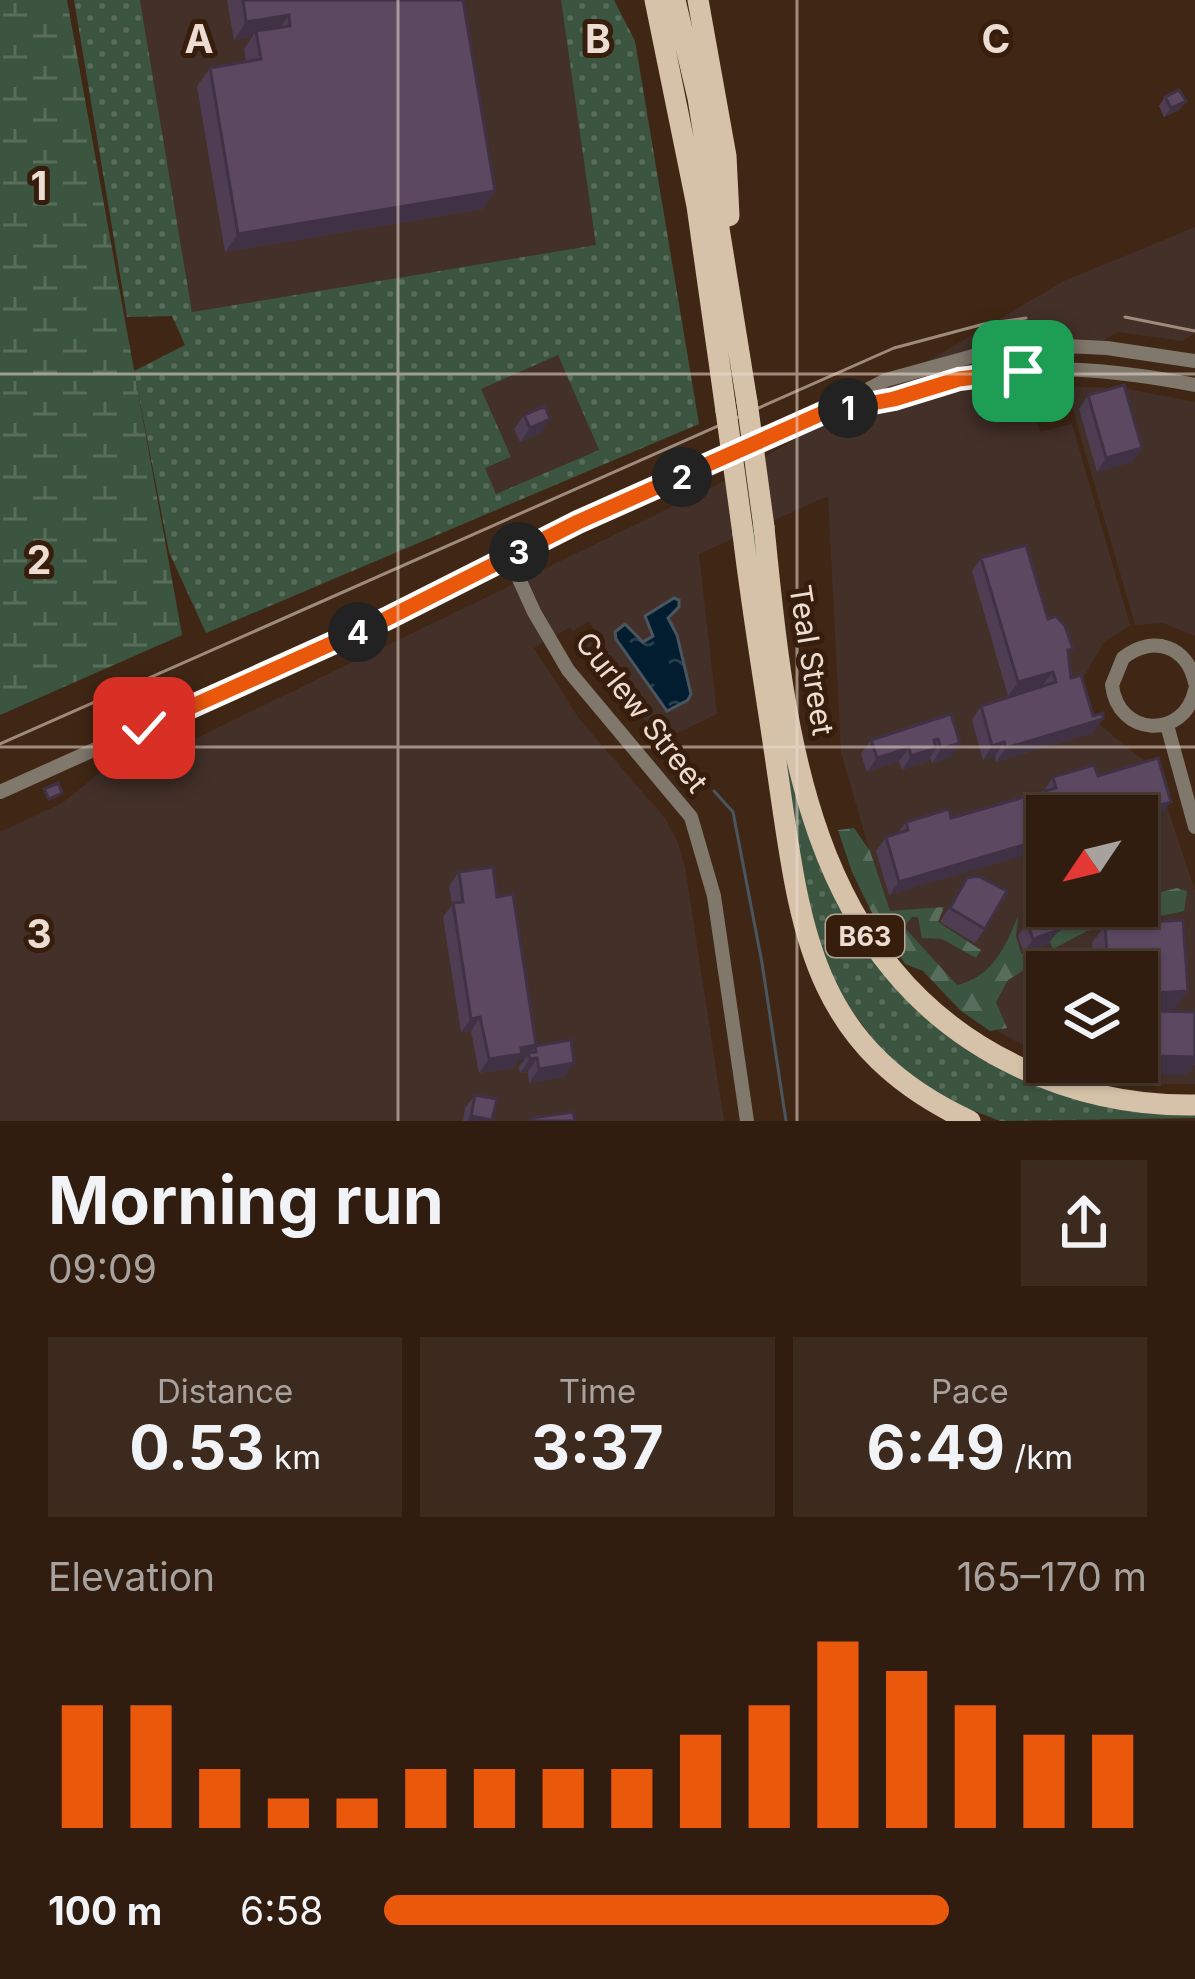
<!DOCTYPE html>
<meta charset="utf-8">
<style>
:root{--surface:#301d10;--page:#3c2a1e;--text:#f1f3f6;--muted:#a8a29f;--line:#4b3b30;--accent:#ea580c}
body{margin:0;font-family:Inter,sans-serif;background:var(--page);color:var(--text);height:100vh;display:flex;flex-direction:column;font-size:45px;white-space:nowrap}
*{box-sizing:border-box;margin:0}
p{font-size:39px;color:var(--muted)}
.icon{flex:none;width:66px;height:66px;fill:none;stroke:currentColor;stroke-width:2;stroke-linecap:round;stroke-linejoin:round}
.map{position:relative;height:1121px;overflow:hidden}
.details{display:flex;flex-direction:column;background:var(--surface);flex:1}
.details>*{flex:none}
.needle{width:78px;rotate:235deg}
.fabs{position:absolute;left:1026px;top:795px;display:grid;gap:24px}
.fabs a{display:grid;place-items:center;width:132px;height:132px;border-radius:0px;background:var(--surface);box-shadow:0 3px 9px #0004,0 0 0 3px var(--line);font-size:60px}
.pin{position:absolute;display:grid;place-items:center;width:102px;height:102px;color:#fff;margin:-51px;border-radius:24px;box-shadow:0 6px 18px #0006}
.km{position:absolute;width:60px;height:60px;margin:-30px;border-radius:50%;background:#222;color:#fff;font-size:33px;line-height:60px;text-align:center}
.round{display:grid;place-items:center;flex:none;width:126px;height:126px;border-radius:0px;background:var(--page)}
.head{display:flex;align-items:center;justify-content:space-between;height:204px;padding:0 48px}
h1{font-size:66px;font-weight:700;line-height:90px}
.stats{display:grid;grid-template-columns:repeat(3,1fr);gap:18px;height:204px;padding:12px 48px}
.stats div{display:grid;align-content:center;border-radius:0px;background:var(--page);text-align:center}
.stats b{font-size:60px;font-weight:700}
.stats small{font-size:33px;font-weight:400}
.stats p{font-size:33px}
.chart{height:336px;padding:24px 48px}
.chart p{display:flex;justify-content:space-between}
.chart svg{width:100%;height:216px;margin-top:12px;stroke:var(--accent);stroke-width:6}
ul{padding:0 48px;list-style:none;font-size:39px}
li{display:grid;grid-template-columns:192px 144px 1fr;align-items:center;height:90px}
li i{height:30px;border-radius:15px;background:var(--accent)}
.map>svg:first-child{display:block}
.industrial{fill:#433029;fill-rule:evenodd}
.grass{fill:url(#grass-dots);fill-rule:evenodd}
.forest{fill:url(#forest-firs)}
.wetland{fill:url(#wetland-marsh)}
.water{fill:url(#water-ripples);stroke:#495660;stroke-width:3}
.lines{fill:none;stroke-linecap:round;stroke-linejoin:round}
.stream{stroke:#495660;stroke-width:3}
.street{stroke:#81786c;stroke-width:14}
.primary{stroke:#d5c2a8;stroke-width:21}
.rail{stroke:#9f8b7d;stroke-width:3}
.primary-bridge{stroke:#d5c2a8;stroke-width:21}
.wall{fill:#4f3e53}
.shaded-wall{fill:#403244}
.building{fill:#5c4861;stroke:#403244;stroke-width:3}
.route-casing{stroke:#fff;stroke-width:24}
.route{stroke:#ea580c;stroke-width:15}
.grid{fill:none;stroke:#eddcd1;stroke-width:3;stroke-opacity:0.55}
.labels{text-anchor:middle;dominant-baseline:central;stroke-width:10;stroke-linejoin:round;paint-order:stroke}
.shield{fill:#361d0c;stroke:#b6a396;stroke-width:3}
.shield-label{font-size:27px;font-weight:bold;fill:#eddcd1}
.street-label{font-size:30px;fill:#eddcd1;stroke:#361d0c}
.grid-label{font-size:39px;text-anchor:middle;font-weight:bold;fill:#eddcd1;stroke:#361d0c;stroke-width:10;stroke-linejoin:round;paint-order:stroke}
</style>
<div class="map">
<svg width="1195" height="1121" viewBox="0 0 1195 1121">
<defs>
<pattern id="grass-dots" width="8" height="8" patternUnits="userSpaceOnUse" patternTransform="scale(3)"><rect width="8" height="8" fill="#3c5541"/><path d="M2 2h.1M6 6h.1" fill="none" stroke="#586d5b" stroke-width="1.8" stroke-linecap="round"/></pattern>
<pattern id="forest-firs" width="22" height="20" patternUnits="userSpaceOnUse" patternTransform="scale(3)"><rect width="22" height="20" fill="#3c5541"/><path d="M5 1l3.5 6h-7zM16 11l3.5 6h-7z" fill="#586d5b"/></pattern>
<pattern id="wetland-marsh" width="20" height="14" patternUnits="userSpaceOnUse" patternTransform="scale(3)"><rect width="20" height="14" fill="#3c5541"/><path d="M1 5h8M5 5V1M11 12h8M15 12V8" fill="none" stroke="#586d5b"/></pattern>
<pattern id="water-ripples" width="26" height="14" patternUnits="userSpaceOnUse" patternTransform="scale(3)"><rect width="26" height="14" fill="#031d30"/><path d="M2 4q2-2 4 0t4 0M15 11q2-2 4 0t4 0" fill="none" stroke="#283d4d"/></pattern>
</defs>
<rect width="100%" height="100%" fill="#402715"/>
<path class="industrial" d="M140 0H561L597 245 192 312Z
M1195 227V333L1182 341 1118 332 1011 393 1013 408 1034 414 1040 432 1072 424 1130 625 1104 642 1081 682 1093 719 1155 770 1195 891V1084H1138L1055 1062H1137V972H1047V1059L977 1019 892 929 841 752 828 496 699 554 717 714 663 740 595 666 579 642 595 631 589 621 573 631 570 627 534 648 580 720 665 818 678 843 685 867 724 1121H0V832L62 803 126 752 139 766 717 485 1064 281ZM1047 816H1137V906H1047Z
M558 355 599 450 496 494 484 468 510 458 481 389Z
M1066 386 1128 389 1195 402V636L1163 623 1135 625Z"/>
<path class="grass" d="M74 0H140L192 312 596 245 561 0H614L635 41 699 424 206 633 169 552 134 371 185 345 172 316 127 317ZM558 355 599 450 496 494 485 468 511 457 481 389Z
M754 524 786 747 880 966 906 998 961 1043 1123 1110 1169 1115 1195 1113V1118L1000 1121 944 1099 888 1059 835 988 807 911 749 525Z"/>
<path class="forest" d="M854 828 870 851 890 911 944 907 938 922 981 950 976 958 942 939 922 938 918 917H912L904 927 957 985C992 977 1005 948 1018 916L1016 936 1021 953 1029 957 1026 969 1008 980 996 1002 1007 1028 990 1031 961 1011 923 971 905 964 874 917 852 872 838 830Z
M1177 888 1187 891 1184 911 1087 931 1053 949 1041 922 1105 906H1137V898Z"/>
<path class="wetland" d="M0 0H67L182 635 0 715Z"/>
<path class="water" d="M674 598 679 600V607L668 618 677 635 691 694 688 700 667 711 616 639 615 632 625 624 643 642 653 636 645 616Z"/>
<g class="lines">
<path class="stream" d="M714 791 733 812 762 963 786 1121"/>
<path class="street" d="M840 409C879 401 917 390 956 380 1034 361 1118 370 1195 385
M509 557 534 612 568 670 691 817 714 896 747 1121
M1195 683C1188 646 1152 634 1123 658L1112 685C1118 737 1184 740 1195 690
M1167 725 1195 827
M0 792 385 619 578 522 825 412 886 380 995 350 1065 346 1107 348 1195 361"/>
<path class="primary" d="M655 0 697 206 726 411
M675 0 698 98 747 402
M698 0 726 156 729 216
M764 527C784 733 807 967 1019 1067 1076 1094 1132 1106 1195 1105
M743 534C752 610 765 686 776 762 800 922 806 1045 970 1121"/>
<path class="rail" d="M1125 317 1195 331
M0 744 894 348 984 324 1026 318"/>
<path class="primary-bridge" d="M747 402 764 527
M726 411 743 534"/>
</g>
<path class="wall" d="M227 0H463L483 209 225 252 197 86 210 68 246 62 244 49 252 37 234 40Z
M1165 97 1186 101 1179 110 1164 117 1159 106Z
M1088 395 1142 448 1132 462 1097 472 1079 409Z
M524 415 541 433 520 442 514 429Z
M981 558 1048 619 1068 655 1071 678 1093 733 996 762 995 756 983 760 972 720 981 706 1043 686 1008 696 972 571Z
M951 714V757L932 763 930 757 927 762 902 770 899 761 867 772 861 754 871 740Z
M1098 776 1161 815 1137 823V816L889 895 876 851 886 837 897 834 906 822 951 818 1044 791 1053 777Z
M459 872 536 1045 565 1077 529 1083 528 1072 520 1073 519 1067 524 1060H518L513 1068 479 1073 471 1031 461 1032 443 917 452 905 449 886Z
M967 878 985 929 975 943 940 922Z
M1027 922 1049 943 1024 953 1018 936Z
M1105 925 1175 1009 1137 1011V972H1047V1017L1029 1018 1026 978 1039 960 1093 956 1092 943Z
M1156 1011 1195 1012V1064L1187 1075H1143L1144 1029Z
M475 1095 492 1121H463L465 1108Z"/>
<path class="shaded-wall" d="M289 15 276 33 256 31 252 37 234 40 246 22Z
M1186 101 1179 110 1164 117 1171 108Z
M495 191 483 209 225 252 238 234Z
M550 419 541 433 520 442 530 428Z
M1142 448 1132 462 1097 472 1106 458Z
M1053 672 1043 685 1008 696 1018 682Z
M1103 719 1093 733 996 762 1006 748Z
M938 739 930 750 936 748 927 762 902 770 911 756Z
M1004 742 995 756 983 760 992 746Z
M960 743 951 757 932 763 941 749Z
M909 748 899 761 867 772 877 758Z
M1171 802 1161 815 1137 823V816H1123Z
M1047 838V849L889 895 899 882Z
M1059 930 1049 943 1024 953 1033 939Z
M1188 991 1175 1009 1137 1011V994Z
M1042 1000H1047V1017L1029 1018Z
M480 1017 471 1031 461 1032 471 1019Z
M536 1045 529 1055 528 1053 524 1060H518L513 1068 479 1073 489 1059 521 1048Z
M1156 1056 1195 1057V1064L1187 1075H1143Z
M537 1058 528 1072 520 1073 530 1059Z
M574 1063 565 1077 529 1083 539 1069Z
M471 1116 492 1121H467Z"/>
<path class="building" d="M243 0H463L495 191 238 234 210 68 261 59 256 31 290 26 289 15 246 22Z
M1179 90 1186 101 1171 108 1165 97Z
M1124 385 1142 448 1106 458 1088 395Z
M545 406 550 419 530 428 524 415Z
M1026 545 1048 619 1056 616 1065 626 1073 649 1068 650 1071 678 1081 675 1093 716 1103 713V719L1006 748 1004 742 992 746 981 706 1056 682 1053 672 1018 682 981 558Z
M951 714 960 743 941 749 938 739 934 740 936 748 911 756 909 748 877 758 871 740Z
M1158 758 1171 802 1123 816H1047V838L899 882 886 837 908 830 906 822 949 809 951 818 1056 788 1053 777 1094 765 1098 776Z
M58 783 62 793 49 799 44 789Z
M493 867 497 897 513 894 536 1045 521 1048 522 1054 489 1059 480 1017 471 1019 453 903 463 902 459 872Z
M978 876 1007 891 985 929 950 908 967 878Z
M1053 913 1059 930 1033 939 1027 922Z
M1183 920 1188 991 1137 994V972H1047V1000H1042L1039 960 1107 955 1105 925Z
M1156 1011 1195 1012V1057L1156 1056Z
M571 1040 574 1063 539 1069 537 1058 530 1059 528 1053 536 1052 535 1046Z
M475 1095 497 1099 492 1120 471 1116Z
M573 1112 575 1121H533L532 1118Z"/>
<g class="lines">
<g class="route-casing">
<path id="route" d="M144 728 386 619 578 522 825 412 894 399 959 379 1023 371"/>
</g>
<use href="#route" class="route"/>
</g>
<path class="grid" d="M398 0V1121M797 0V1121M0 374H1195M0 747H1195"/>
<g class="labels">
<rect class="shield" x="826" y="915" width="78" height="42" rx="9"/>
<g class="shield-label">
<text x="865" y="936">B63</text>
</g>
<g class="street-label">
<text transform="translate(812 660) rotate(81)">Teal Street</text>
<text transform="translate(642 712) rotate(52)">Curlew Street</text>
</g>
</g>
<g class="grid-label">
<text x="199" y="53">A</text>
<text x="598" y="53">B</text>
<text x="996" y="53">C</text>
<text x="39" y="200">1</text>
<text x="39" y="574">2</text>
<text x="39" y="948">3</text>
</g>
</svg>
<div class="fabs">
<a><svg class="needle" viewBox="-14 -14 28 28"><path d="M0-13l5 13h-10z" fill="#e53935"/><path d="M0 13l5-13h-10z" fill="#a8a29f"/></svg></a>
<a><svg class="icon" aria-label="layers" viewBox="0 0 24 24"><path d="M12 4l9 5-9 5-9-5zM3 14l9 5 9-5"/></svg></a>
</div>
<div class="pin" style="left:1023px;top:371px;background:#1e9e55"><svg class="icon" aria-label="arrive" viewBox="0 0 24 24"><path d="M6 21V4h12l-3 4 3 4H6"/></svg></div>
<div class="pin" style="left:144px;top:728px;background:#d93025"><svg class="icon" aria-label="check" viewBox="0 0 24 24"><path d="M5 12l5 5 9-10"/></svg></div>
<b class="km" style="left:848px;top:408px">1</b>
<b class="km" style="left:682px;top:477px">2</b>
<b class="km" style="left:519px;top:552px">3</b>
<b class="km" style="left:358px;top:632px">4</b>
</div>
<section class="details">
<div class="head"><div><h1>Morning run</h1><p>09:09</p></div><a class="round"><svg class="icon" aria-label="share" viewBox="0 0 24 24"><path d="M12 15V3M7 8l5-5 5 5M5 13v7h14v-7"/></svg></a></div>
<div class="stats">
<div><p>Distance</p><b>0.53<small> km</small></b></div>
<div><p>Time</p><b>3:37</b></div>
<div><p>Pace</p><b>6:49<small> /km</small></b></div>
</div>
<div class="chart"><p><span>Elevation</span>165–170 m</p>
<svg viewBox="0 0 160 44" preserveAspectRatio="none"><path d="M5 44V19M15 44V19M25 44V32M35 44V38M45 44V38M55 44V32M65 44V32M75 44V32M85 44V32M95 44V25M105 44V19M115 44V6M125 44V12M135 44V19M145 44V25M155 44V25"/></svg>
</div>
<ul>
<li><b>100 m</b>6:58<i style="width:74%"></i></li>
</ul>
</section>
